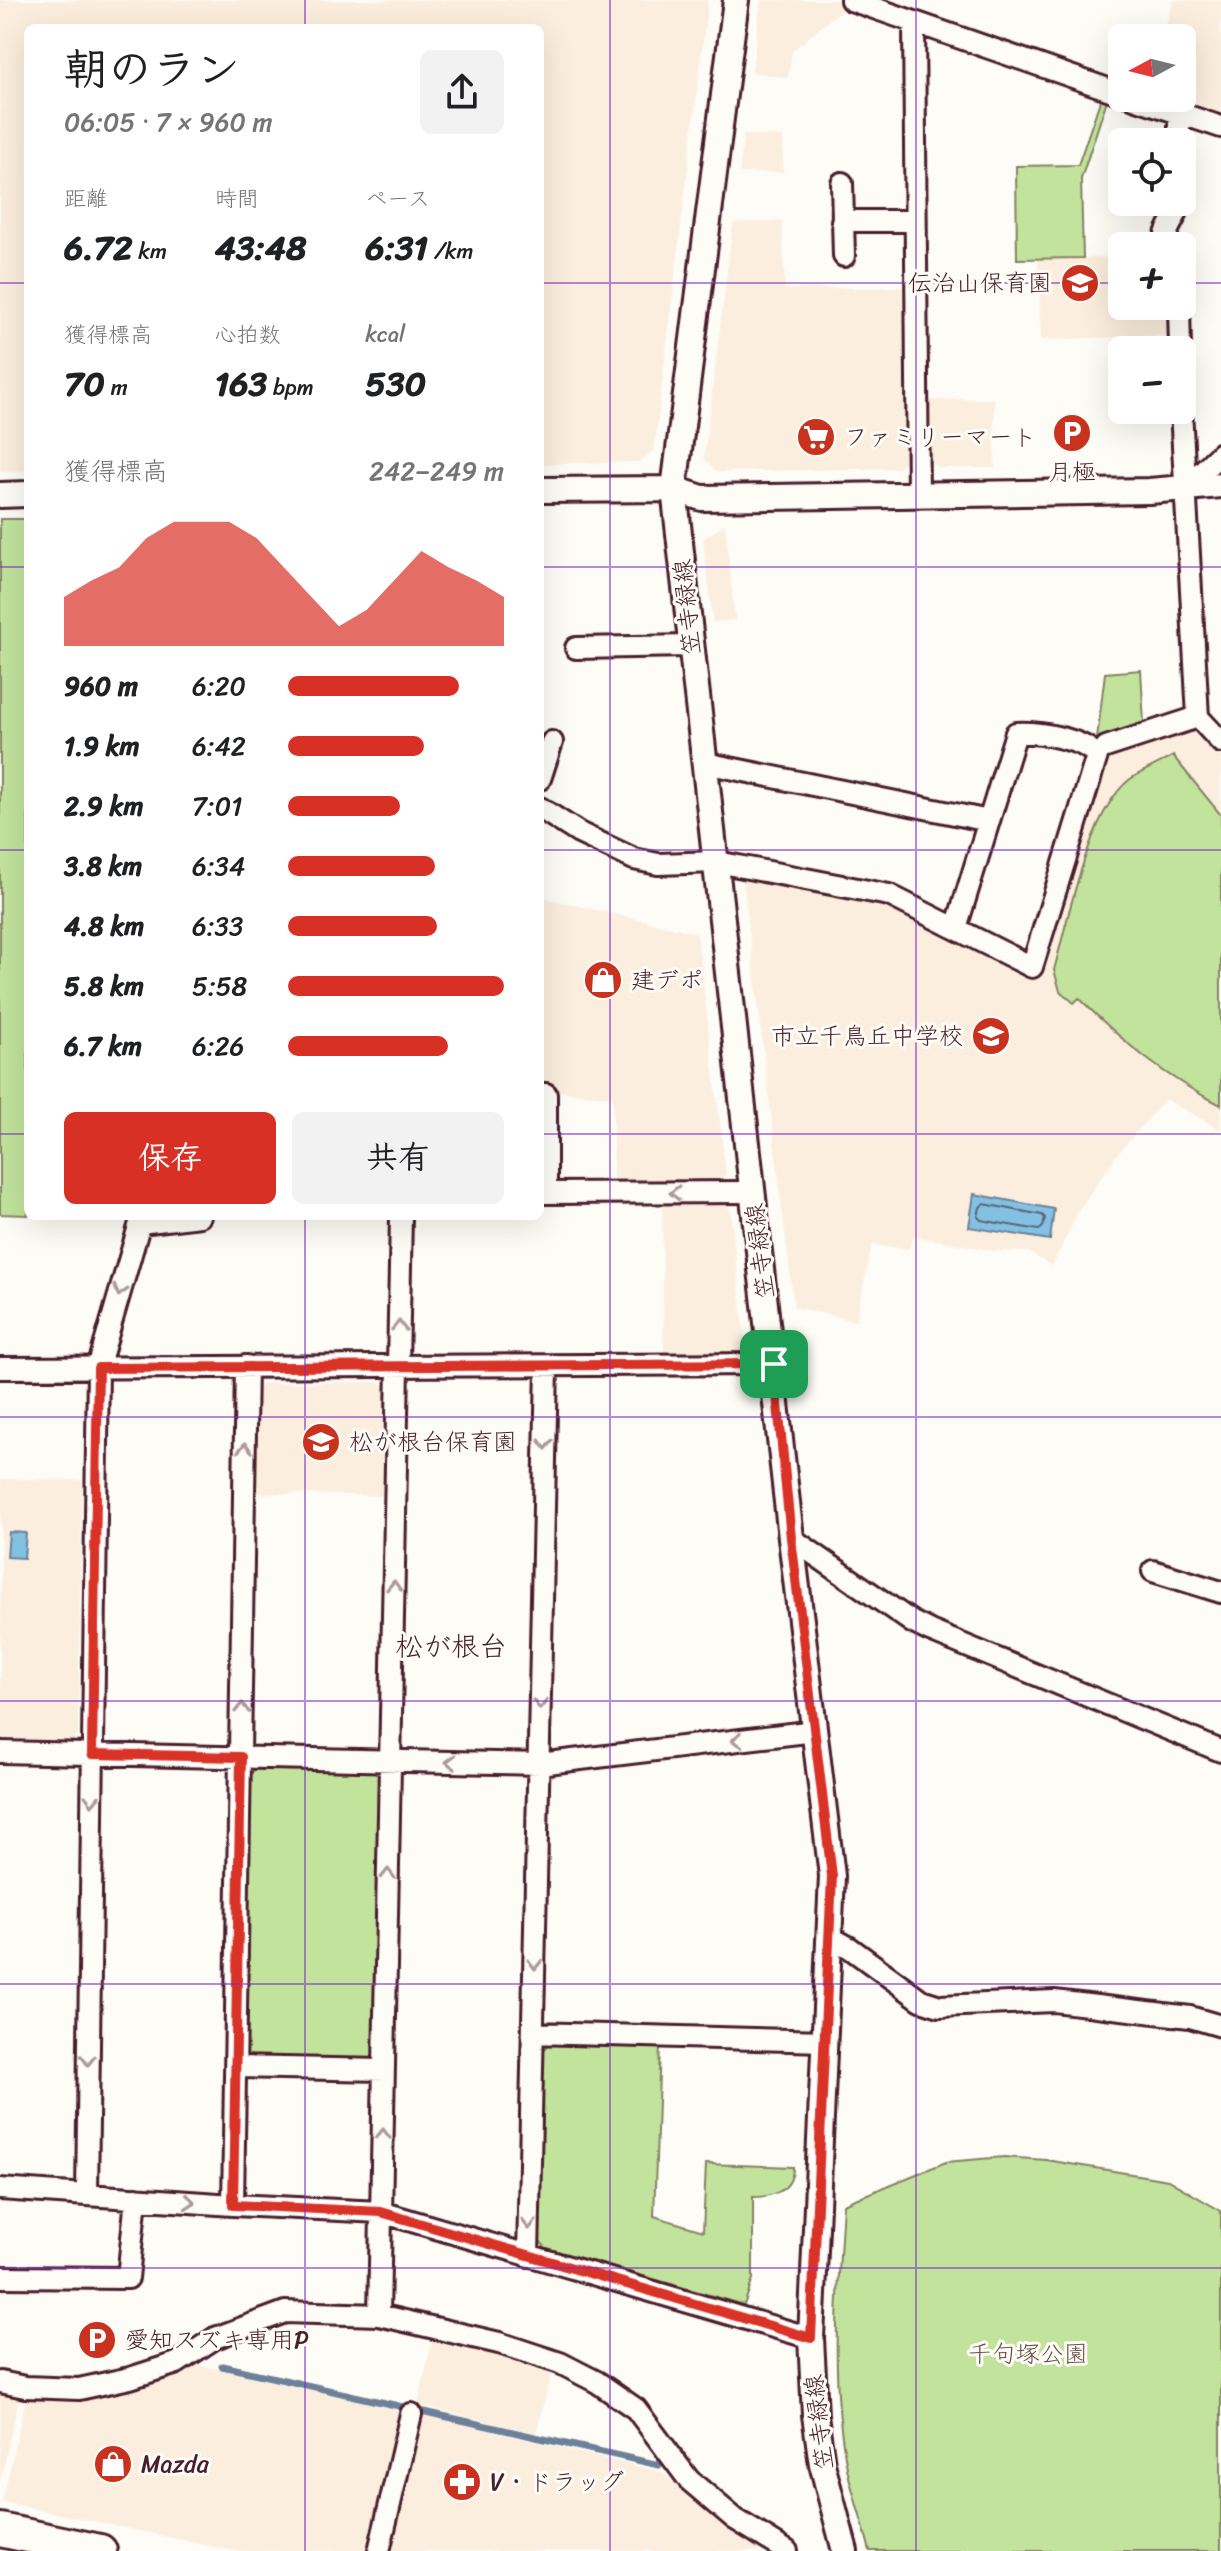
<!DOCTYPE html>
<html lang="ja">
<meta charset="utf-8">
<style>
:root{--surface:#fff;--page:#f2f2f2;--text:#202124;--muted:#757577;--accent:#d93025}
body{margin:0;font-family:Sriracha,"Klee One",sans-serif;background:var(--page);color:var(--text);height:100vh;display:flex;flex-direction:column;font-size:30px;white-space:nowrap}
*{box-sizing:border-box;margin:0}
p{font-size:26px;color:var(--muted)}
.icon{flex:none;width:44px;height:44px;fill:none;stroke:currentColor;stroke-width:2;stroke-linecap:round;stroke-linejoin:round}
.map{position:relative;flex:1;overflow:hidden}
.details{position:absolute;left:24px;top:24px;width:520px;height:1196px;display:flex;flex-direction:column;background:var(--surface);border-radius:12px;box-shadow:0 8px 32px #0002}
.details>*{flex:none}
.needle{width:52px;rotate:263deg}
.controls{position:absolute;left:1108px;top:24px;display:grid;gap:16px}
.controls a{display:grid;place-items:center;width:88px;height:88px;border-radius:12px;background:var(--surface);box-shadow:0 8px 32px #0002;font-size:40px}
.pin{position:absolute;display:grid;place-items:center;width:68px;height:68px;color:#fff;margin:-34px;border-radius:16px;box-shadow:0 4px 12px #0006}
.round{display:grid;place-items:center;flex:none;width:84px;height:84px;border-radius:12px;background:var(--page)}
.overview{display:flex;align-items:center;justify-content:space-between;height:136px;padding:0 40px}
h1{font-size:44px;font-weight:800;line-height:60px}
.stats{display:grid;grid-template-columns:repeat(3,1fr);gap:12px;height:136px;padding:8px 40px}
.stats div{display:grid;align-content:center}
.stats b{font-size:34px;font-weight:800}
.stats small{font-size:22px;font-weight:400}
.stats p{font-size:22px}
.chart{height:224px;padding:16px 40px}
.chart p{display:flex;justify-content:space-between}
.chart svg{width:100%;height:144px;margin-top:8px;fill:var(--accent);opacity:.7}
.button{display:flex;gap:16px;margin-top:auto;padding:16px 40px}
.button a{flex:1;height:92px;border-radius:12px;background:var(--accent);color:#fff;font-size:32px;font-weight:800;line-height:92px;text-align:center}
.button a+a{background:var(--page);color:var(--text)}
ul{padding:0 40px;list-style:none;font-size:26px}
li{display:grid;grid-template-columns:128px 96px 1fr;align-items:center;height:60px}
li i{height:20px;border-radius:10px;background:var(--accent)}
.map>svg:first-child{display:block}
.built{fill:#fbeede}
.green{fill:#c1e39c;stroke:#868164;stroke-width:2}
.water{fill:#82c1e2;stroke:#6c8099;stroke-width:2}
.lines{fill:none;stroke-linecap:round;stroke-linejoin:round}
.shore{stroke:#606074;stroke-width:2}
.stream{stroke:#6c8099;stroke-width:7}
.minor-casing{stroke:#4a1f2b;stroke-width:26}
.tertiary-casing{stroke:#4a1f2b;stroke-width:30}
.primary-casing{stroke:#4a1f2b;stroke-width:38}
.minor{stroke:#fdfcf7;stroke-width:20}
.tertiary{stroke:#fdfcf7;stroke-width:24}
.primary{stroke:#fdfcf7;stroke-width:32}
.oneway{stroke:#ac999b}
.route-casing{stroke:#fff;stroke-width:16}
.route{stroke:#d93025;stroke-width:10}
.grid{fill:none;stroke:#7b2cbf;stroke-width:2;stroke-opacity:0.55}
.labels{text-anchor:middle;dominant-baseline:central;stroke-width:6;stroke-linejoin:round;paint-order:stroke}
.poi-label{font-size:24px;fill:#4a1f2b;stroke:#fdfcf7;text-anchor:start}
.street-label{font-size:24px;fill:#4a1f2b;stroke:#fdfcf7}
.park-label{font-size:24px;fill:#685047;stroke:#fdfcf7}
.quarter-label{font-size:28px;fill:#4a1f2b;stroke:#fdfcf7}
</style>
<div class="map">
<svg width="1221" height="2551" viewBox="0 0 1221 2551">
<rect width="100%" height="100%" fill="#fdfcf7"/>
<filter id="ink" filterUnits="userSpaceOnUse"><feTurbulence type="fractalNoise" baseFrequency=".0125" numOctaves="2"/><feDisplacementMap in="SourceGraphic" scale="16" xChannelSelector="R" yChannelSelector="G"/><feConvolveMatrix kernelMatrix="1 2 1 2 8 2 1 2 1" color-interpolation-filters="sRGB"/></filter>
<g filter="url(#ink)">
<path class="built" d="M0 0H708L654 451 638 462 540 464V28H28V471H0Z
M761 0H835L845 7 792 51 788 78 752 72Z
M1173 0H1221V115L1170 98H1182V38H1163Z
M744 135 783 137V172L739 173Z
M782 221 785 289 909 287V458L898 468 717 472 704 458 733 223Z
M1122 257V306H1172V335L1041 340 1038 259Z
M994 399 995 468H939L927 457 925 400Z
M725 524 735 620 713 622 703 539Z
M1190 730 1203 736 1221 758V1130L1165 1099 1115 1157 1079 1210 1052 1266 1028 1252 995 1251 914 1236 908 1249 872 1245 856 1321 794 1307 742 870 890 902 1033 974 1106 757Z
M540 897 697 933 726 1174 719 1183H613V1097L540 1089Z
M662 1202H723L730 1209 746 1346 739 1355 664 1356Z
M380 1382 388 1389 385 1496 256 1493 257 1390 263 1383Z
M1 1479 82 1480 78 1736 69 1744 0 1742Z
M434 2333 553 2367 536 2433 418 2405Z
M190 2363 407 2411 375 2551H234L2 2502 27 2394Z
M0 2390 20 2394 0 2483Z
M415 2413 662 2472 737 2533 767 2546 766 2551H384Z"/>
<path class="green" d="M1101 98 1107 100 1081 179 1083 258 1017 259 1016 166 1078 165Z
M0 519H28V1215L0 1214Z
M1141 670 1144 724 1097 739 1105 673Z
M1173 756 1221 815V1105C1164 1077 1123 1042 1079 998L1074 1003 1060 991 1054 970C1068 920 1088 813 1129 780 1142 771 1159 764 1173 756Z
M257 1768 371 1769 380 1777 375 2055 366 2063 253 2061 243 2052 249 1774Z
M550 2043 660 2045 654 2216 703 2231 706 2164 793 2167C793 2191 772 2197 753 2197V2279L744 2305 546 2248 538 2239 543 2051Z
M1004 2157 1046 2160 1168 2180 1221 2211V2551H870C863 2523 853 2496 847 2468 830 2381 838 2292 843 2204L946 2162Z"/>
<path class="water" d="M974 1194 1054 1209 1050 1240 969 1227Z
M9 1532 26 1533 24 1558 7 1557Z"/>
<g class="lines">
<path class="shore" d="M984 1204 1042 1215 1045 1218 1043 1227 1039 1230 981 1220 978 1217 980 1207Z"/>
<path class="stream" d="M222 2366 659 2465"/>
<g class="minor-casing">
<path id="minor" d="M851 0 1122 94
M914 23 918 496
M1134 98 1221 127
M1179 113V142
M842 183 844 256
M842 221H915
M1164 246C1163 231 1178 217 1180 202
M1179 306 1180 350
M1181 410 1198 717
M1185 488 1221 453
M576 648 691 646
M1106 747 1198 717 1221 742
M705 763 989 821
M540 779 552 742
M540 808 579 833 634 859 658 864 717 862 889 895 1032 967 1097 756C1083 738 1037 732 1016 733L956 928
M540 1094H546V1193
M540 1193 753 1192
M140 1223 200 1216
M0 1368 774 1364
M791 1538 912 1622 930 1631 1221 1751
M1153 1571 1221 1592
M0 1752 539 1764 815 1731
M830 1937 850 1948 921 2000 940 2006 1054 2001 1190 2017 1221 2026
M533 2033 825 2041
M235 2067 384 2070
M0 2189 233 2205 381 2212 811 2338
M87 2195 98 1368 142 1216
M233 2205 246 1366
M528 2256 547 1366
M0 2277 128 2278 136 2198
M379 2315 401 1216
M0 2382 25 2387 79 2389 130 2378 177 2363 215 2338 285 2312 379 2315 499 2343 560 2363 597 2382 636 2409 689 2480 735 2519 787 2551
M379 2551 411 2414"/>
</g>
<g class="tertiary-casing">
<path id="tertiary" d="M736 0 674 489 791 1538 832 1876 811 2338 815 2415 822 2464 845 2551
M540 490 674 489 702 498 1149 491 1221 485
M0 495 28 494"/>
</g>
<g class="primary-casing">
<path id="primary" d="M0 2530 100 2551"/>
</g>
<use href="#minor" class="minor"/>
<use href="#tertiary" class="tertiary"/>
<use href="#primary" class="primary"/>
</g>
<defs><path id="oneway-chevron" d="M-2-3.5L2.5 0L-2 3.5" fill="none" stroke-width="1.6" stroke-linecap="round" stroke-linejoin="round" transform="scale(2)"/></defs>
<g class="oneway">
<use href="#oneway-chevron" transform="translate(675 1193) rotate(180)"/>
<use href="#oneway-chevron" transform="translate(120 1291) rotate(106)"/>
<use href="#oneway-chevron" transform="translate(399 1326) rotate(-89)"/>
<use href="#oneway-chevron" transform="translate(546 1444) rotate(91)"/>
<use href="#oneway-chevron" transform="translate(245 1448) rotate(-89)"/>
<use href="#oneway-chevron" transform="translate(394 1586) rotate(-89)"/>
<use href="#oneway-chevron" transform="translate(540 1704) rotate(91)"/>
<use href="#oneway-chevron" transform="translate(242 1708) rotate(-89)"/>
<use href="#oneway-chevron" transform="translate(737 1740) rotate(173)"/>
<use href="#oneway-chevron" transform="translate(451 1762) rotate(-179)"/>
<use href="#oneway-chevron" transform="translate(92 1800) rotate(91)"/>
<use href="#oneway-chevron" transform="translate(388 1874) rotate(-89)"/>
<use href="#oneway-chevron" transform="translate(535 1964) rotate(91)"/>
<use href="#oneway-chevron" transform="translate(88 2060) rotate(91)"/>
<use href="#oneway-chevron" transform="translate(383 2134) rotate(-89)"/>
<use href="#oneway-chevron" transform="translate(190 2202) rotate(5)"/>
<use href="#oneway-chevron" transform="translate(529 2224) rotate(91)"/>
</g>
</g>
<g class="lines" filter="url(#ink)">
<g class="route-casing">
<path id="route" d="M774 1364 791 1538 832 1876 811 2338 381 2212 233 2205 241 1757 92 1754 98 1368Z"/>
</g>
<use href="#route" class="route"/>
</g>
<path class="grid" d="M305 0V28M610 0V2551M916 0V2551M0 283H28M540 283H1122M1182 283H1221M0 567H28M540 567H1221M0 850H28M540 850H1221M0 1134H28M540 1134H1221M305 1216V2551M0 1417H1221M0 1701H1221M0 1984H1221M0 2268H1221"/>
<defs>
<g id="school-disc" transform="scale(2)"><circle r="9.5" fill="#c8321e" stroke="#fdfcf7"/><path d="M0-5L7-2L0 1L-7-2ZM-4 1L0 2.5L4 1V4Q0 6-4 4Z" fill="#fff"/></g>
<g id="parking-disc" transform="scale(2)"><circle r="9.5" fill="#c8321e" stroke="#fdfcf7"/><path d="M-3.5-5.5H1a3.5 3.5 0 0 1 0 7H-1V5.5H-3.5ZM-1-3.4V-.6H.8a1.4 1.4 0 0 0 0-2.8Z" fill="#fff"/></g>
<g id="supermarket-disc" transform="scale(2)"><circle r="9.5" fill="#c8321e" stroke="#fdfcf7"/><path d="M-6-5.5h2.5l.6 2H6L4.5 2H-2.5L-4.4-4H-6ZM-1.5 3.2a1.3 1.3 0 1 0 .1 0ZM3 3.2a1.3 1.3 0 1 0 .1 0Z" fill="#fff"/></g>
<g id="shop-disc" transform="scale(2)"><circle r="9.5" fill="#c8321e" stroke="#fdfcf7"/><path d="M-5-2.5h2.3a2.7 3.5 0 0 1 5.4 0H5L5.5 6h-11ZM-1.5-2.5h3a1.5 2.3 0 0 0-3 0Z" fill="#fff"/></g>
<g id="pharmacy-disc" transform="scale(2)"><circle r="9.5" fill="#c8321e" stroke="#fdfcf7"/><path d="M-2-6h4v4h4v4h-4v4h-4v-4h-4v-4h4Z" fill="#fff"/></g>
</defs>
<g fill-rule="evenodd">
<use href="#school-disc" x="1080" y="283"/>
<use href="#parking-disc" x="1072" y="433"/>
<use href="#supermarket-disc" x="816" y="437"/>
<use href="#shop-disc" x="603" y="980"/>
<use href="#school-disc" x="991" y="1036"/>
<use href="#school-disc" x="321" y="1442"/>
<use href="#parking-disc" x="97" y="2340"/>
<use href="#shop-disc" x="113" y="2464"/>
<use href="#pharmacy-disc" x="462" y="2482"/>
</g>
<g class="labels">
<g class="poi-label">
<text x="1052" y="283" text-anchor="end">伝治山保育園</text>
<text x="844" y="437">ファミリーマート</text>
<text x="1072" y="472" text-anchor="middle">月極</text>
<text x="631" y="980">建デポ</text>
<text x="963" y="1036" text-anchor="end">市立千鳥丘中学校</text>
<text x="349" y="1442">松が根台保育園</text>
<text x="125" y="2340">愛知スズキ専用P</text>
<text x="141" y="2464">Mazda</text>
<text x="490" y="2482">V・ドラッグ</text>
</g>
<g class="street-label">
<text transform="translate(687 607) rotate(-96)">笠寺緑線</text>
<text transform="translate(760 1251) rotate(-97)">笠寺緑線</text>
<text transform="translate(819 2422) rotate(-97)">笠寺緑線</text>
</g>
<g class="park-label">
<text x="1028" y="2354">千句塚公園</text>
</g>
<g class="quarter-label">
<text x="451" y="1646">松が根台</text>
</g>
</g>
</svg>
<div class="controls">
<a><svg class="needle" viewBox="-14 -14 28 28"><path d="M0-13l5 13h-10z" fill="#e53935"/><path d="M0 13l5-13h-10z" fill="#757577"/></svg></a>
<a><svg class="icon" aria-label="locate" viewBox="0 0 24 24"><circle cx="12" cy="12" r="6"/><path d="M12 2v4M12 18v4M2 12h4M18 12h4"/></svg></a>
<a>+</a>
<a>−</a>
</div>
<div class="pin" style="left:774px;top:1364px;background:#1e9e55"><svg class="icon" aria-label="arrive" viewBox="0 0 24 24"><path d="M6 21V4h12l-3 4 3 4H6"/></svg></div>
<section class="details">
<div class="overview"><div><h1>朝のラン</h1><p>06:05 · 7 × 960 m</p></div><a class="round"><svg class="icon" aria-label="share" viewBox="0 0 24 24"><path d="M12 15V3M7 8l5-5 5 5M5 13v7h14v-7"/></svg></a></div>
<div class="stats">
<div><p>距離</p><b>6.72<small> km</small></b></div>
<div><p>時間</p><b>43:48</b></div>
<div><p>ペース</p><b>6:31<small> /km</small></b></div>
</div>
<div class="stats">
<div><p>獲得標高</p><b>70<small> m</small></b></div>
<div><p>心拍数</p><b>163<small> bpm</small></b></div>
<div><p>kcal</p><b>530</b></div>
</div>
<div class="chart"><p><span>獲得標高</span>242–249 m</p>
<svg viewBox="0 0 160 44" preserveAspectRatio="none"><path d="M0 44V29L10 24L20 20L30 11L40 6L50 6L60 6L70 11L80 20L90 29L100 38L110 33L120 24L130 15L140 20L150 24L160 29V44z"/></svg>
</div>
<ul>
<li><b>960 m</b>6:20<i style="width:79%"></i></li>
<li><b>1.9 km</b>6:42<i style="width:63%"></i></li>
<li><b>2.9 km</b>7:01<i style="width:52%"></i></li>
<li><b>3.8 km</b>6:34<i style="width:68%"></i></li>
<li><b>4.8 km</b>6:33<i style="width:69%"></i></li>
<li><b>5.8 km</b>5:58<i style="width:100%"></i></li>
<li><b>6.7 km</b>6:26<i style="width:74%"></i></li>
</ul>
<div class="button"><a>保存</a><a>共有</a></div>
</section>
</div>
